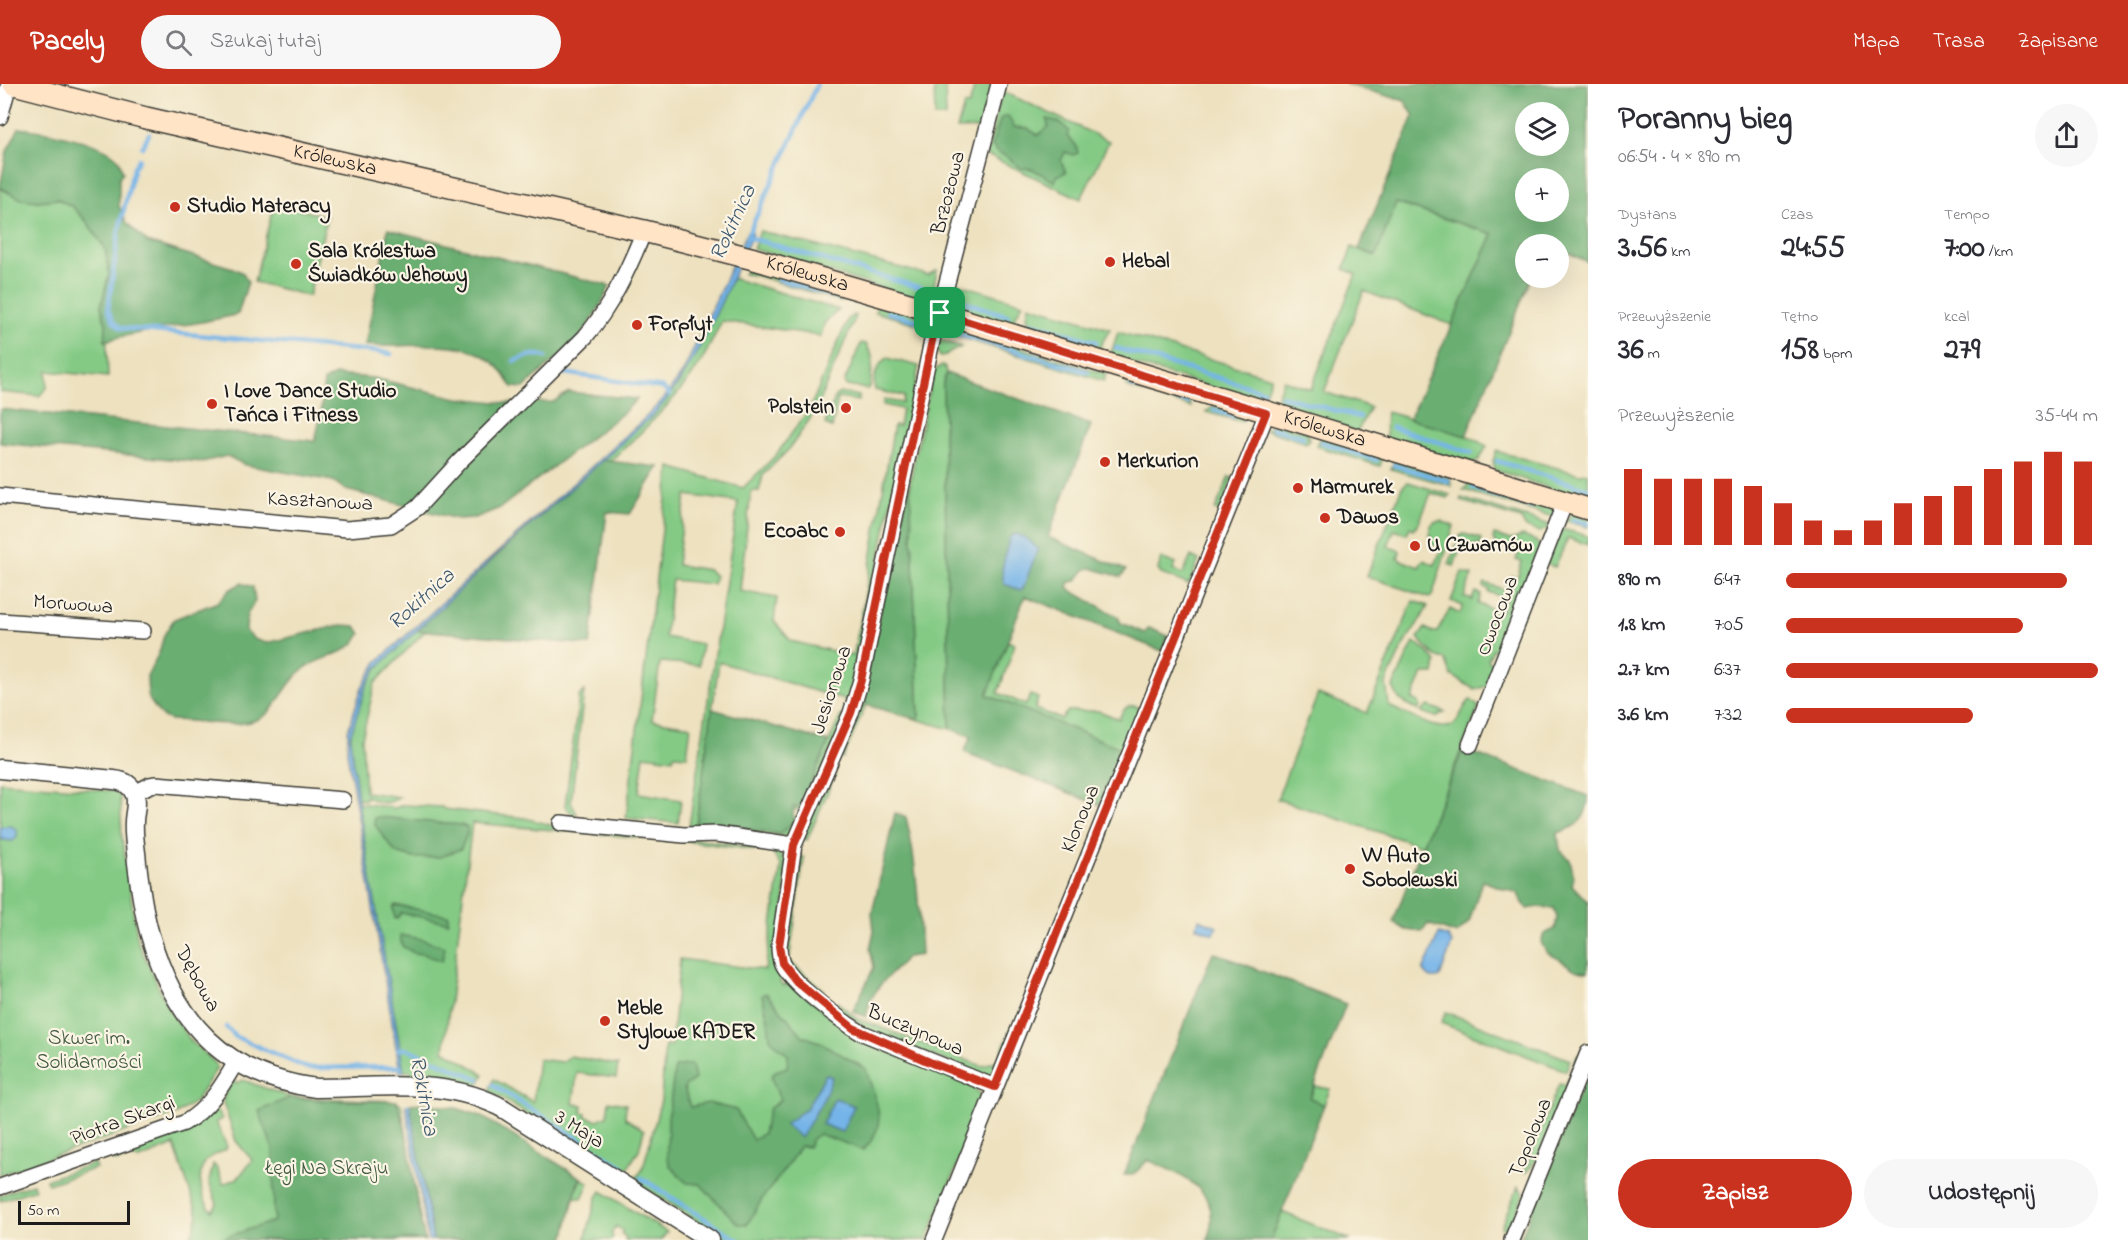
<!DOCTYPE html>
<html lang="pl">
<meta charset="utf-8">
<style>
:root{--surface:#fff;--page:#f7f7f7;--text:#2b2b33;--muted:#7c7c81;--accent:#c8321e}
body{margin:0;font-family:"Indie Flower",sans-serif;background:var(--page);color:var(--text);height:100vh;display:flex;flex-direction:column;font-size:22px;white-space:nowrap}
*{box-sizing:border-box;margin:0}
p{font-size:20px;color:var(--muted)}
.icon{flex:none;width:33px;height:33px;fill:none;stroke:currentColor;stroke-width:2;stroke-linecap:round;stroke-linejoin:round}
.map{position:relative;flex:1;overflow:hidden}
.side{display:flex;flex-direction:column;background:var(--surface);width:540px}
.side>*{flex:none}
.controls{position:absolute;left:1515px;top:18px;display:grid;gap:12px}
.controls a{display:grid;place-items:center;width:54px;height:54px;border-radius:50%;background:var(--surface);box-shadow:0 6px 24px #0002;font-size:30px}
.scale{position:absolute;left:18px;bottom:15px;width:112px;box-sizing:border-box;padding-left:6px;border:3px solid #1c1c1c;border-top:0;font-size:16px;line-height:21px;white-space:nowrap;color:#1c1c1c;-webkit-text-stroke:4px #fcf5e5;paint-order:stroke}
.pin{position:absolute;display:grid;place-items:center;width:51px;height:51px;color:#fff;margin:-26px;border-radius:12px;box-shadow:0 3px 9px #0006}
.round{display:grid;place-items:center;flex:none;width:63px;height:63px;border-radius:32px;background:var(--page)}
.summary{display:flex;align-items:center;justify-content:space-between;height:102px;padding:0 30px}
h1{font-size:33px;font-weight:800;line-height:45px}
.figures{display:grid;grid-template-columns:repeat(3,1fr);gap:9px;height:102px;padding:6px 30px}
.figures div{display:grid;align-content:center}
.figures b{font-size:30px;font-weight:800}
.figures small{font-size:16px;font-weight:400}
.figures p{font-size:16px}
.chart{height:168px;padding:12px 30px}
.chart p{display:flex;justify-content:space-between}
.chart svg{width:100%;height:108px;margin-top:6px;stroke:var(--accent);stroke-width:6}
.action{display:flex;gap:12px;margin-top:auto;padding:12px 30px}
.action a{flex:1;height:69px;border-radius:36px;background:var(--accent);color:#fff;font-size:24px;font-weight:800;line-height:69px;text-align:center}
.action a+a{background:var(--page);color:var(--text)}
ul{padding:0 30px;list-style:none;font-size:20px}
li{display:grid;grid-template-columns:96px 72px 1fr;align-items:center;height:45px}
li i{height:15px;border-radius:8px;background:var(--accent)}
header{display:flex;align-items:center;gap:36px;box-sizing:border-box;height:84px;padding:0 30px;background:var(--accent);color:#fff}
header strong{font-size:28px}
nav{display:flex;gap:33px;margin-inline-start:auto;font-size:21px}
.search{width:420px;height:54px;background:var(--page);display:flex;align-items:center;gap:15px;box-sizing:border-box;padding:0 21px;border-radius:33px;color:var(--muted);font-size:22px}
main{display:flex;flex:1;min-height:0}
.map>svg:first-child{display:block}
.green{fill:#84ca85;stroke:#507350;stroke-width:1.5}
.forest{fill:#6bae72;stroke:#446547;stroke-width:1.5;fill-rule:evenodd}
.water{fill:#74b4e8;stroke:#486882;stroke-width:1.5}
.pier{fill:#ede1bf}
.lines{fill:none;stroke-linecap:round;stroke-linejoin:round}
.stream{stroke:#74b4e8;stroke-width:4.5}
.minor-casing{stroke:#3b3a34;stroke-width:18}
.tertiary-casing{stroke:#3b3a34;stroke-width:21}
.secondary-casing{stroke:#3b3a34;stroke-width:24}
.minor{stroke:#fff;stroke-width:15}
.tertiary{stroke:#fff;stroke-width:18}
.secondary{stroke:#ffe4c6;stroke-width:21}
.route-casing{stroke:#fff;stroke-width:12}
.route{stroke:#c8321e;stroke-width:8}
.poi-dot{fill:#c8321e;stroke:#fcf5e5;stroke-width:2}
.labels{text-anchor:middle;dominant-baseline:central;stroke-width:4.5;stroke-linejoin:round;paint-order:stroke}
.street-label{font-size:21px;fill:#1c1c1c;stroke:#fcf5e5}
.poi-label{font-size:21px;font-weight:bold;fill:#1c1c1c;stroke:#fcf5e5;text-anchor:start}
.park-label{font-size:21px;fill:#405941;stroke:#fcf5e5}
.water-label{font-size:22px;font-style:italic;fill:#3f596e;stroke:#fcf5e5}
</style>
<header>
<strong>Pacely</strong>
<div class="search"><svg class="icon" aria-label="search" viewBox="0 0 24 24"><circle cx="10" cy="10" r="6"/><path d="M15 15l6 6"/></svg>Szukaj tutaj</div>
<nav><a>Mapa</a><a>Trasa</a><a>Zapisane</a></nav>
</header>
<main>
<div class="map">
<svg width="1588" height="1156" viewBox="0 0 1588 1156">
<rect width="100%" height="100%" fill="#fcf5e5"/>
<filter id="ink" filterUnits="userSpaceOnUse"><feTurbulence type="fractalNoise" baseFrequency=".0167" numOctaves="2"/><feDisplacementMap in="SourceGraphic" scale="12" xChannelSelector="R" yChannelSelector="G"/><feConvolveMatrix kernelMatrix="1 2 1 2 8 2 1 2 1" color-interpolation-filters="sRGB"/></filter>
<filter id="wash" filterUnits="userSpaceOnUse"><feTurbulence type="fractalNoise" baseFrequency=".008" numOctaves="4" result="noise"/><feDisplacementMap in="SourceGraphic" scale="24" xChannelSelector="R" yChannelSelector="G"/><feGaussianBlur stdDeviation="1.35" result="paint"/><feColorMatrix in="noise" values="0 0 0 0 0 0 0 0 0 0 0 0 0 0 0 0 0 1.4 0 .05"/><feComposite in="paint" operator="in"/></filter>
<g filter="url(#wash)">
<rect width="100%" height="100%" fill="#ede1bf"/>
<path class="green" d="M934 0H945L946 33H935Z
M975 0H995L982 44 957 45 964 21 969 22Z
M1002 7 1109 57 1081 115 987 71Z
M0 104 9 109 38 117 58 115 73 123 87 138 105 164 109 190 101 222 106 240 108 293 47 287V304L39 312 0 308Z
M1395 119 1493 150 1452 241 1364 207 1324 308 1370 323 1357 348 1278 323 1276 316 1283 296 1311 305 1356 190 1344 185 1352 163 1376 172Z
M280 121 327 132 309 212 254 198 272 128Z
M760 147 928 191 937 186 933 207 924 217 753 165Z
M750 182 844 212 842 218 755 191 744 190Z
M731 194 839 226 825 238 820 254 817 251 722 237C713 254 706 272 695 287 671 321 640 350 609 378L601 376 655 329 681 297Z
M956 199 1023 219 1013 237 1007 242 951 223 950 220Z
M878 218 926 233 931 244 875 228Z
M1029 221 1110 245 1098 266 1031 249 1027 232Z
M853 231 856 232 814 329 790 364 763 391 759 407H751L740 507 777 514 774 537 791 557 853 572 861 534 894 341 899 342 902 325 883 321 884 316 903 319 904 312 875 306C872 294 877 281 887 274L919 282 855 593 848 617 719 578 696 740 792 741 795 734 798 736 789 753 689 742 738 418 686 411 677 481 709 486 715 492 713 500 672 496 665 553 702 560 699 581 660 578 652 636 691 642 687 672 674 671 673 675 644 671 639 709 681 716 678 739 626 734 670 383 743 404 776 371 810 324 848 235Z
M950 242 1106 290 1104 297 942 248Z
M1118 248 1271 293 1264 312 1258 317 1113 274 1111 269Z
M940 256 961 263 941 273C936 269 937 262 940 256Z
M861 259 866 260 873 274 870 303 867 305 847 302 844 299Z
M942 282 945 283 946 289 943 299 950 645 919 636 910 398 933 287Z
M1132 296 1188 314 1191 323 1126 303Z
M840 309 859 312V317L838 314 832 344 825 340 836 311Z
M1214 322 1237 327 1242 332V338L1206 328Z
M1387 328 1466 351 1487 362 1479 376 1472 380 1387 356 1385 341Z
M1275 339 1307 348 1309 354 1307 359 1266 346Z
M1323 353 1380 370 1382 375 1380 382 1316 362 1318 357Z
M1496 367 1579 390 1588 389V417L1495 386 1493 377Z
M1394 376 1450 394 1452 402 1391 385Z
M1229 393 1233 394 1220 428 1215 426Z
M1408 398 1450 411 1448 414 1431 409 1419 439 1414 445 1410 443 1407 450 1394 446 1388 462 1400 467 1398 475 1419 483 1423 476 1435 481 1442 464 1429 459 1432 452 1430 451V443L1434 438 1441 437 1454 442 1432 512 1429 514 1367 492 1402 403Z
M1469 400 1555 423 1557 434 1463 406Z
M1461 414 1547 440 1550 443 1540 448 1525 443 1521 435 1461 417Z
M1573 428 1588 433V443L1566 437Z
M1562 445 1588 452V461L1568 454 1555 483 1546 480Z
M1464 450 1482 455 1480 462 1475 460 1474 463 1462 459 1454 482 1449 480 1460 452Z
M1494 451 1511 456 1523 452 1536 457 1542 465 1503 563 1493 565 1488 576 1495 583 1487 602 1475 606 1451 591 1445 575 1435 572 1418 554 1425 544 1433 548H1437L1450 525 1460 530 1463 522 1451 517 1462 488 1472 491 1464 513 1472 516 1475 508 1481 510 1478 520 1501 528 1506 514 1488 508 1489 505 1483 503 1485 499 1505 506 1511 492 1517 494 1522 478 1516 476 1520 466 1514 463H1498L1493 455Z
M1191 472 1199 476 1190 498 1187 500 1161 490 1158 486 1161 474 1176 480 1173 486 1183 490Z
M1413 517 1428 522 1422 533 1404 560 1386 599 1389 622C1403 628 1439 650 1453 641 1460 636 1463 623 1469 617L1471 616 1479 623 1422 762 1277 715 1318 610 1367 629Z
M416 546 425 547 375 599 362 654 365 708 400 713C388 722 378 719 366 712V716L358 715 350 659 352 641 366 602 376 585Z
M1007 557 1015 560 998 609 1026 621 1030 611 1038 614 1035 625 1061 635 1068 627H1099L1119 635C1123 626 1126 620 1137 622L1140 626 1125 666 987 611Z
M1414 558 1426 566 1436 578 1434 590H1423L1412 615 1419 618 1420 623 1418 627 1399 615 1393 603Z
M584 607 571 718 577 730H572L565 722 579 612Z
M859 619 866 621 843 674 839 672Z
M1428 622 1445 628 1436 633 1421 628Z
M841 631 846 632 804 725 793 726V723L800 722Z
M831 689 835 691 807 756 802 754Z
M0 698 113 707 120 711 122 754 138 858 169 926 192 958 215 979 217 984 196 1017 178 1029 0 1091Z
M358 719 395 724 403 721 442 723 444 725 525 734 558 743 694 755 770 765 780 770 786 778 782 890 780 899 784 902 789 899 861 955 975 1004 980 1011 982 1019 927 1156H727L637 1099 636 1094 642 1086 648 1066 661 1016 665 962H671L680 875 765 886 781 782 772 768 694 758 472 739 444 966 484 990 480 998 475 1002 441 996 413 995 411 987 404 988Z
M799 772 804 773 789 877 824 906 820 911 788 880 785 866Z
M836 917 858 935 982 982 998 976 1012 941 1015 942C1009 958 1003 987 984 992L871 948 832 920Z
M1446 928 1570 976 1566 987 1441 939Z
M1577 971 1580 973C1571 995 1541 1079 1526 1088L1520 1087 1525 1085 1559 1000 1566 1001Z
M570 972 618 981 616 994 577 989 573 1020 583 1021 582 1028 586 1029V1033L597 1036 607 1032 609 1017 626 1020 625 1034 644 1046 639 1066 626 1087 621 1088 489 1007 494 995 533 1018 538 975 562 978Z
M233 996 236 999 243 996 290 1013 395 1017 401 1020 422 1149 425 1156H190L198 1131 174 1061 140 1075 125 1074 115 1078 113 1072 187 1045 213 1026 219 1028 222 1035 216 1038 227 1063 225 1066C220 1069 212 1071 207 1076 195 1089 201 1115 212 1127L217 1120 209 1098 213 1080 217 1084 223 1100 238 1094 252 1076 236 1057 223 1019 224 1011Z
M1315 1002 1330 1005 1324 1021 1310 1015Z
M94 1079 96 1084 48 1100 46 1096Z
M581 1094 589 1099 582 1114 574 1113Z
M33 1100 35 1105 0 1117V1111Z
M1518 1103 1524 1110 1508 1147 1501 1143Z
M601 1107 667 1148 661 1156H625L626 1153 621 1150 623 1147 616 1142 611 1150 613 1152 612 1156H585L597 1113Z
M1282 1128 1351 1156H1271Z"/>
<path class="forest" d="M1345 0H1428L1437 3 1438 0H1588V178L1564 167 1559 169 1558 160H1526V194H1531L1466 352 1409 335 1493 150 1396 119 1376 172 1359 165 1414 32 1405 17ZM1526 28H1558V62H1526ZM1526 94H1558V128H1526Z
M1008 32 1014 43 1027 44 1038 51 1048 43 1047 35C1057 36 1063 40 1069 47L1067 52 1076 61 1078 69 1073 71 1065 68 1061 77 1066 88 1057 92 1055 98 1032 85 1021 84 1006 72 999 69 992 62 1001 34Z
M19 44C40 46 106 58 118 75 120 78 121 84 123 88L119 94V122L127 139 147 158 233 184 243 189 248 198 238 230C195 242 149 244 105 257L106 240 101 222 109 190 105 164 87 138 73 123 58 115 38 117 21 115 0 103 7 67Z
M388 145 610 202C601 221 592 238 579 254 563 272 541 286 524 304L513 303C507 297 505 290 499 284 464 247 409 267 365 261Z
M946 289 1091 341 1048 453 1126 486 1121 493 1090 484 1085 486 1076 497 1070 498 1068 503 1072 507 1118 533 1121 539 1145 549 1149 544 1168 552 1162 567 1025 512 987 611 1123 665 1100 721 964 668 971 652 950 645 943 299Z
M335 291 374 294 457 314 506 319 553 318 569 308 637 315 623 329 500 424 475 434 457 435 346 406 333 397 245 381 227 372 202 378 0 359V325L315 357 320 335 324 297Z
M601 376 659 383 630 430 607 428 590 561 416 546Z
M910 398 919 636 859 619Z
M241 499 253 503 255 517 247 531 246 547 254 555 266 559 341 541 356 542 361 550C348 573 323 570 304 585 289 596 281 615 269 628 248 650 198 635 170 636L161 632 148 614 147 592 159 569 164 551 174 535 218 518 229 506Z
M712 625 829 658 800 722 793 723C795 738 792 741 780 750L714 740H696Z
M1463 665 1588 712C1588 734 1578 743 1558 749L1560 766 1570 776 1574 793 1572 801 1588 818V888C1575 889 1572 883 1562 877 1551 869 1548 874 1541 858L1544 850 1555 845 1557 834 1554 824 1538 823 1527 825 1517 809 1482 797 1469 838 1457 850 1428 840 1422 848 1406 846 1393 838 1422 762Z
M895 729 906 733C917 779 919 824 921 871L907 873 881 900 870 916 866 933 853 927 874 883 870 865 874 847 872 829Z
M379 733 461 741 467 743V750L461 765 440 773 413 774 396 769 375 741 374 734Z
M395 821 448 831V838L401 829 399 833 395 835 393 824Z
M400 851 421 855 445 863 442 877 423 870 414 869 402 862Z
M1213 868 1346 920 1310 1014 1324 1021 1271 1156H1207C1225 1107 1185 1093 1148 1076L1133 1091H1124Z
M766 909 803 952 820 958 866 985C875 1017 891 1040 863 1066L819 1050 812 1055 809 1063 800 1062C789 1080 777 1096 764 1112 758 1121 754 1131 747 1140H738L700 1100 687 1099 670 1082 667 1072 668 1034 675 983 692 980 695 995 684 1003 690 1023 708 1019 736 1026 753 1056 763 1049 769 1025 780 1016 771 993 776 987 787 983 788 971 770 955 768 936 762 911Z
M1588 986V1156H1520Z
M291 1013 326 1017H397C398 1027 403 1035 405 1044 413 1081 415 1119 425 1156H217L274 1137 273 1065 259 1027Z
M423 1019 456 1024 481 1032 581 1094 577 1101 564 1156H433L409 1020Z"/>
<path class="water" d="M747 148 753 149C724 208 699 281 655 329L497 471 376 585 366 602 350 653 359 726 433 1156H428L357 727 347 668 348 647 362 603 377 578 646 333 664 314 683 288Z
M1017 450 1029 456 1038 465 1023 504 1020 506 1004 500 1002 486 1009 455 1012 451Z
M11 742 17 746V753L13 757 3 756 0 754V743Z
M1199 835 1217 842 1214 850 1196 843Z
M1439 850 1448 853 1452 859 1440 893C1433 896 1427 893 1423 887Z
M826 990 832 993 824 1014 801 1054 785 1040 806 1025Z
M835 1014 854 1022 842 1048 822 1040Z"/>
<path class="pier" d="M407 988 412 1019 402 1021 397 989Z"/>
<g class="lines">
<path class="stream" d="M142 63 149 50
M139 75 134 83 119 146 108 226 114 238 121 244 380 268 391 270
M747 153 817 0
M747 153 928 206
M779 195 840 214
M956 215 1008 232
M888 228 922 238
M1032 239 1096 258
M951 248 1088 288
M1116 264 1263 307
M514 277C525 273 535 268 546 273
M564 289 663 304 669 310
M1131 301 1187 318
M1281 312 1360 333
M1214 326 1233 332
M1392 343 1472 369
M1272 344 1303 353
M1321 358 1377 376
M1497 377 1588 405
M1394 381 1448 397
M1473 404 1531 422
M1573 436 1588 440
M226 943 236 953 307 984 401 983
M398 965H408L479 995
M493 1001 623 1083
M641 1094 738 1156"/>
</g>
</g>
<g filter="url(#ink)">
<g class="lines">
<g class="minor-casing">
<path id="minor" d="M0 33 9 0
M0 412 347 445 391 441 417 424 459 378 585 253C611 223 629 184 644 147
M0 537 143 547
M1470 661 1565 418
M135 709 150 701 156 700 343 716
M561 739 684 751 717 750 794 761 851 629 861 596 933 252 999 0
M794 761 779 862C779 868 780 875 782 880 793 901 840 936 860 948L995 1003
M0 1103 184 1039C209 1025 222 1002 236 978
M934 1156 1267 329
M1512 1156 1588 969"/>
</g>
<g class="tertiary-casing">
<path id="tertiary" d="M0 685 114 696C124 697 132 701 135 711 138 720 134 729 134 738 133 752 136 765 137 779 140 803 143 828 150 851 175 938 225 992 316 1004 379 1004 447 993 504 1025L710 1156"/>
</g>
<g class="secondary-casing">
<g id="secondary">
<path id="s1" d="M14 0 146 34 644 147 754 175 940 229 1588 425"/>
</g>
</g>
<use href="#minor" class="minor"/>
<use href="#tertiary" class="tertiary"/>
<use href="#secondary" class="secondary"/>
</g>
</g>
<g class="lines" filter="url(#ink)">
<g class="route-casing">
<path id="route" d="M940 229 1266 329 995 1003 934 980 853 944 797 898 782 879 779 862 794 761 851 629 861 596 933 252Z"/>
</g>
<use href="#route" class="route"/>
</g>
<g class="poi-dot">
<circle cx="175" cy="123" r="6"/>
<circle cx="1110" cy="178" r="6"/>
<circle cx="296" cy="180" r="6"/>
<circle cx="637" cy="241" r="6"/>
<circle cx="212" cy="320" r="6"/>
<circle cx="846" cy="324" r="6"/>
<circle cx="1105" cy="378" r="6"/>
<circle cx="1298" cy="404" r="6"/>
<circle cx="1325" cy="434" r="6"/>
<circle cx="840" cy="448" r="6"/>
<circle cx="1415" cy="462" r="6"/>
<circle cx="1350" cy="785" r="6"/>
<circle cx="605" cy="937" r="6"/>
</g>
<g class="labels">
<g class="street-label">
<text stroke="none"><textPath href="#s1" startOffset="330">Królewska</textPath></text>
<text transform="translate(949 109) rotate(-76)">Brzozowa</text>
<text stroke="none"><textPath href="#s1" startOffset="816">Królewska</textPath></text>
<text stroke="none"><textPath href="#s1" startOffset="1356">Królewska</textPath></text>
<text transform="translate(320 418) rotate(3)">Kasztanowa</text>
<text transform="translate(73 521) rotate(4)">Morwowa</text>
<text transform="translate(1498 532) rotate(-69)">Owocowa</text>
<text transform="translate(832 606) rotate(-72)">Jesionowa</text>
<text transform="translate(1081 735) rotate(-68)">Klonowa</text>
<text transform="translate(197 895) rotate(61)">Dębowa</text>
<text transform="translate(915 947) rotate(23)">Buczynowa</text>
<text transform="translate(123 1037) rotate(-20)">Piotra Skargi</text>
<text transform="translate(579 1046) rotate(32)">3 Maja</text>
<text transform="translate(1531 1054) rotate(-68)">Topolowa</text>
</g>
<g class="poi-label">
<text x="187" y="123">Studio Materacy</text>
<text x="308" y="168">Sala Królestwa<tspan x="308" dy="24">Świadków Jehowy</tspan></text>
<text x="1122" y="178">Hebal</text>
<text x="649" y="241">Forpłyt</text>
<text x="224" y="308">I Love Dance Studio<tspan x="224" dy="24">Tańca i Fitness</tspan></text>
<text x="834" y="324" text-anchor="end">Polstein</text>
<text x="1117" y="378">Merkurion</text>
<text x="1310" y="404">Marmurek</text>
<text x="1337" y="434">Dawos</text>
<text x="828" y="448" text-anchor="end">Ecoabc</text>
<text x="1427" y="462">U Czwarnów</text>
<text x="1362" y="773">VV Auto<tspan x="1362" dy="24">Sobolewski</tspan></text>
<text x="617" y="925">Meble<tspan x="617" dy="24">Stylowe KADER</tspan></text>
</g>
<g class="park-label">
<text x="89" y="955">Skwer im.<tspan x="89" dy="24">Solidarności</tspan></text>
<text x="327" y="1085">Łęgi Na Skraju</text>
</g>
<g class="water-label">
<text transform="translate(734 139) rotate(-65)">Rokitnica</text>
<text transform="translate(422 516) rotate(-42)">Rokitnica</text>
<text transform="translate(423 1012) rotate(80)">Rokitnica</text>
</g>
</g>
</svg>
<div class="controls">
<a><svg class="icon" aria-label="layers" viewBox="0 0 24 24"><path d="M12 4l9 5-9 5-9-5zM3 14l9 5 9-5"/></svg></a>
<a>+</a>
<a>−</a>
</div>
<div class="scale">50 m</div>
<div class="pin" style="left:940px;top:229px;background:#1e9e55"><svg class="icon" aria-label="arrive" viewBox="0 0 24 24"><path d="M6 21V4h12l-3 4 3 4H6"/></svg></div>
</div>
<section class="side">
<div class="summary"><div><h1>Poranny bieg</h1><p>06:54 · 4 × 890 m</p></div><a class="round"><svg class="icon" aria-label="share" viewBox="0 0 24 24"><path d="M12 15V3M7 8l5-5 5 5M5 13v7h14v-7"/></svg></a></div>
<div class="figures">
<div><p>Dystans</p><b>3.56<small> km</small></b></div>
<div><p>Czas</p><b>24:55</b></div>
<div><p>Tempo</p><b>7:00<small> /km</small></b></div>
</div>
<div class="figures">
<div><p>Przewyższenie</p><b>36<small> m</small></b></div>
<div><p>Tętno</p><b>158<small> bpm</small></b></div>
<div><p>kcal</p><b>279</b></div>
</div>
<div class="chart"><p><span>Przewyższenie</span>35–44 m</p>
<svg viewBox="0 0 160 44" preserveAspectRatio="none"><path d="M5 44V13M15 44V17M25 44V17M35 44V17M45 44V20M55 44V27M65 44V34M75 44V38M85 44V34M95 44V27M105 44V24M115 44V20M125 44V13M135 44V10M145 44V6M155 44V10"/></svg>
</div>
<ul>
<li><b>890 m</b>6:47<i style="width:90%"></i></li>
<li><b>1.8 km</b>7:05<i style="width:76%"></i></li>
<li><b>2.7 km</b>6:37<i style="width:100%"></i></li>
<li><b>3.6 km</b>7:32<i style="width:60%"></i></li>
</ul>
<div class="action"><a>Zapisz</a><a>Udostępnij</a></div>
</section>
</main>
